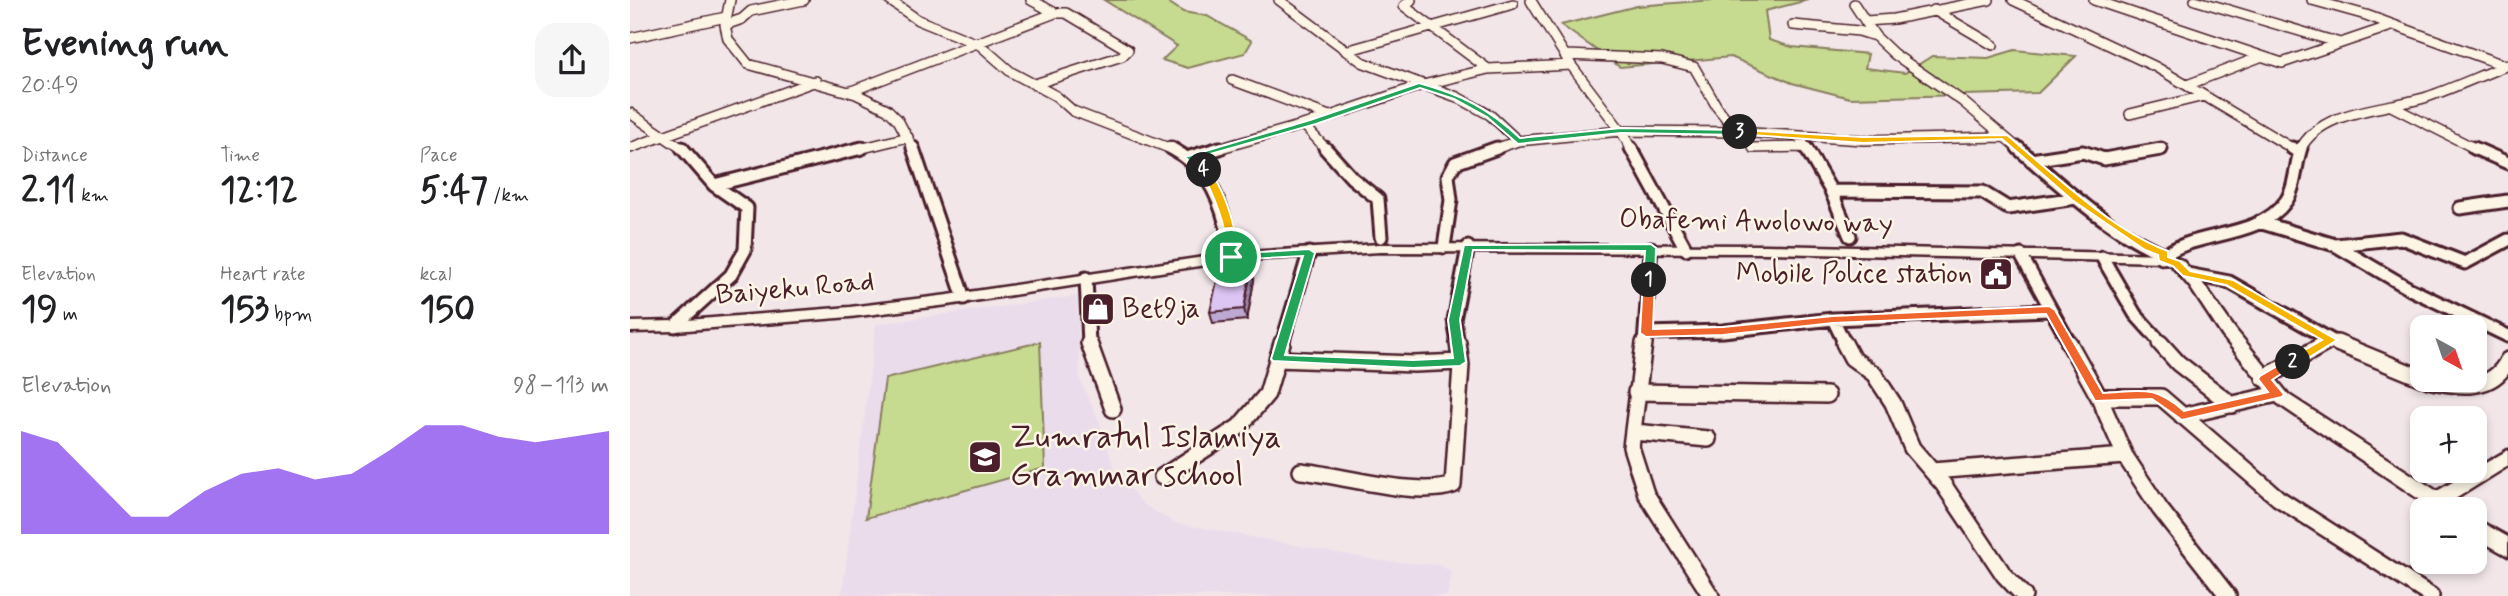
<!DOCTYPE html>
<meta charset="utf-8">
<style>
:root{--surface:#fff;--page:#f6f6f6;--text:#202124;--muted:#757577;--accent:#7c3aed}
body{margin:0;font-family:Mynerve,sans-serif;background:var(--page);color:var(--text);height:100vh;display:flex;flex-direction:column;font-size:26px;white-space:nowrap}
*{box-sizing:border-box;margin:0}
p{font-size:23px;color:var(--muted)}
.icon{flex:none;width:38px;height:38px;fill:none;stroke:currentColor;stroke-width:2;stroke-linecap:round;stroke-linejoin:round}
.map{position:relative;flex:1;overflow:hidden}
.side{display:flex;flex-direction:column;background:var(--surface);width:630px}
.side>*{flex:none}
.needle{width:46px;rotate:140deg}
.tools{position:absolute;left:1780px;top:315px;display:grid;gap:14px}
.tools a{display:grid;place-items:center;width:77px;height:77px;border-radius:14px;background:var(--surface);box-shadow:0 4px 10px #0003;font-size:35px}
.pin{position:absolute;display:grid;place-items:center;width:60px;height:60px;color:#fff;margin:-30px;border:4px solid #fff;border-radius:50%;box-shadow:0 2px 7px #0007}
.km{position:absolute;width:35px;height:35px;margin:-18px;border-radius:50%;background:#222;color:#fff;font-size:19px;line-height:35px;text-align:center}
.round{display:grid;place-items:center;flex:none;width:74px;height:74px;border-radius:21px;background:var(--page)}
.head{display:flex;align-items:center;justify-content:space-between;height:119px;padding:0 21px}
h1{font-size:38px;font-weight:700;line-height:52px}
.figures{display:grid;grid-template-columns:repeat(3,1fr);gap:10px;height:119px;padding:7px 21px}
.figures div{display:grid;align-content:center}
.figures b{font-size:35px;font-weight:700}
.figures small{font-size:19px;font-weight:400}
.figures p{font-size:19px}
.chart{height:196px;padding:14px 21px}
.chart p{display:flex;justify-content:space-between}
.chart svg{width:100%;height:126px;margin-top:7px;fill:var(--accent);opacity:.7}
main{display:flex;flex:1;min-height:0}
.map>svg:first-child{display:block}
.built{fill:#ebdcec}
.green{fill:#c6db90;stroke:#887d5e;stroke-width:2}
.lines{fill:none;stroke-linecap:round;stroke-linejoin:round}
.minor-far2-casing{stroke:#4a1f2b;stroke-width:12}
.minor-far1-casing{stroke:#4a1f2b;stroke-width:17}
.minor-casing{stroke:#4a1f2b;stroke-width:20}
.major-casing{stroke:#4a1f2b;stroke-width:5}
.minor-far2{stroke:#fcf5e5;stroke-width:9}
.minor-far1{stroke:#fcf5e5;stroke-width:11}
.minor{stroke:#fcf5e5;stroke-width:15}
.major{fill:#fcf5e5;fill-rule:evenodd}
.wall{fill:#bda9d1;stroke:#4a1f2b;stroke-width:2}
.shaded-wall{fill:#9a89aa;stroke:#4a1f2b;stroke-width:2}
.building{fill:#dcc4f3;stroke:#4a1f2b;stroke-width:2}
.split-1{fill:#22a559;stroke:#fff;stroke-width:2}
.split-2{fill:#f0652b;stroke:#fff;stroke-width:2}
.split-3{fill:#f5b400;stroke:#fff;stroke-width:2}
.split-4{fill:#22a559;stroke:#fff;stroke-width:2}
.split-5{fill:#f5b400;stroke:#fff;stroke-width:2}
.labels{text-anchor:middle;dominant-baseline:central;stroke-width:5;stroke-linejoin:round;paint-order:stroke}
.street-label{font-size:28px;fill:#4a1f2b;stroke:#fcf5e5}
.poi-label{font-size:28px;fill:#4a1f2b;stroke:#fcf5e5;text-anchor:end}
.near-poi-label{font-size:33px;fill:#4a1f2b;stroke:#fcf5e5;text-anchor:start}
</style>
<main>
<section class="side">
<div class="head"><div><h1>Evening run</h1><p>20:49</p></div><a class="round"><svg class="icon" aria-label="share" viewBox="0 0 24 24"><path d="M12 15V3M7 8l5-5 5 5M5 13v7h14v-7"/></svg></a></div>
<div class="figures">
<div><p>Distance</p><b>2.11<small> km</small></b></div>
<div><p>Time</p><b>12:12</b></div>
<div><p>Pace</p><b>5:47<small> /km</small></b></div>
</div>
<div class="figures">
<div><p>Elevation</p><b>19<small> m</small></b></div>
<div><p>Heart rate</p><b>153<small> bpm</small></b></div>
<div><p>kcal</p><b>150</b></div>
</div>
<div class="chart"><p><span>Elevation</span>98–113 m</p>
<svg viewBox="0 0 160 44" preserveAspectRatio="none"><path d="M0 44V8L10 12L20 25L30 38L40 38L50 29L60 23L70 21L80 25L90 23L100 15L110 6L120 6L130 10L140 12L150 10L160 8V44z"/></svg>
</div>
</section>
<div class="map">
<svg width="1878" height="596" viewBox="0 0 1878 596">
<rect width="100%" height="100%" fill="#f2e6e9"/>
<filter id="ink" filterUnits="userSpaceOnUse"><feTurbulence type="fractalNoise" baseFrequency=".0143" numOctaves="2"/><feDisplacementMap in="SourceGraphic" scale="14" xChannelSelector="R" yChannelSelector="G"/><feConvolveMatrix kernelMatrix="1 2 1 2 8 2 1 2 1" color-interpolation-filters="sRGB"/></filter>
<g filter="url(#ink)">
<path class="built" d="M447 296 450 380 470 423 485 471 513 504 545 523 751 561 808 565 822 571 817 596H212L246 324Z"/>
<path class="green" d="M474 0H543L538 2 553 12 577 16 622 41 615 53 558 68 532 60 547 46Z
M1082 0H1178L1135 11 1139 40 1162 47 1238 54 1235 68 1275 73 1302 56 1358 58 1385 50 1446 56 1408 93 1220 98 1162 83 1101 57 990 67 931 25 1007 6Z
M410 342 415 468 236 518 255 379Z"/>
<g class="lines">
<g class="minor-far2-casing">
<path id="minor-far2" d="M100 0 95 25 98 39 118 64 226 94 257 109 268 120 284 150
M259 0 288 20 350 45 381 72 426 96 443 111 544 150
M401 0 425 13
M649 0 732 62 827 97 860 115 888 141 991 131 1107 132 1233 140 1374 137
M781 0 774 6 858 69
M1383 0 1526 67 1665 150
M1464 0 1652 63 1764 25
M1565 0 1710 43
M1682 0 1736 15 1876 66
M901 1 941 65 991 131 1002 150
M1224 4 1245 36 1264 54 1332 101 1390 150
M1304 10 1363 45
M1236 21 1264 19 1359 0
M95 25 112 19 121 11 174 0
M1163 25 1229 31 1245 36
M0 38 96 17
M716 51 883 4
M937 55 1032 59 1064 67 1087 107 1107 132
M602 80 699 116
M1557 85 1630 57
M219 92 425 13H436L498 50 492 56 405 84
M1761 106 1848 150
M0 113 54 150
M1500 114 1574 96
M674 125 697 150
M1169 137 1177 150
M0 148 186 81
M1123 148 1175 147
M225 150 278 137
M584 150 683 122 789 86 858 69 941 65
M862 150 888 141
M1524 150 1531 149
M1670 150C1691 108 1757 110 1797 97 1824 88 1851 75 1878 65"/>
</g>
<g class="minor-far1-casing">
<path id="minor-far1" d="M283 148 334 298
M541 148C574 166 587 190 596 225 599 236 603 245 601 257
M695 148 722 178 748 199 751 237
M1001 148 1056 249
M1176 148 1201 191 1352 192 1378 208 1446 198
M1388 148C1432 186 1480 232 1534 254
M1662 148 1668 152
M1844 148 1878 163
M560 157 590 148
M1401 160 1453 152 1474 159 1531 149
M84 185 232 148
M1201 191 1220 236
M1830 208 1878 201
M1629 222 1705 245 1780 289 1878 336
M1706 245 1771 238 1835 263 1878 240
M814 247 821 200 818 176 825 163 867 148
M1391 255 1440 344
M1472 257 1505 314 1532 344
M1532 258C1560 230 1628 241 1656 201 1666 187 1665 165 1671 148
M1557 274 1599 282 1701 340
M456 278 459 344
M1203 319 1215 344
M45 326 101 275 115 250 117 208 84 185 52 148
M1016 333 1093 331 1203 319 1419 310
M652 344 679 253
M828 344 824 320 838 247
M1014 344 1021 248
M1693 344 1701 340 1711 344"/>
</g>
<g class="minor-casing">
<path id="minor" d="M459 343 483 409
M1014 343 1001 447 1016 494 1081 596
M1214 343 1222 358 1244 374 1263 403 1282 448 1313 484 1374 575 1394 596
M1439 343 1469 397 1495 456 1530 509 1598 596
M1530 343 1548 363 1602 405
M1707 343 1792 378
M647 359 784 364 830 362
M1634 378 1696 343
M1798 380C1828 386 1862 393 1878 360
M1006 392 1197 395
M1469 397H1531L1648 498 1801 596
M1552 416 1647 394
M1004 432 1078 439
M671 471C710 475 788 498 823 485L831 365 828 343
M1302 471 1495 456
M532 477 609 427 637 394 652 343"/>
</g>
<g class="major-casing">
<path id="major" d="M750 244 1135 245 1536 254 1552 260 1571 281 1605 329 1659 395 1807 491 1878 450V466L1822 501 1829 509H1804L1799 506 1647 403 1593 337 1560 287 1542 266 1533 262 1135 253 750 252 601 261 318 305 220 317 45 331 0 332V322L45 321 220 307 318 295 601 253Z
M1844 518 1878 537V556L1844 537Z"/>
</g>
<use href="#minor-far2" class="minor-far2"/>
<use href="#minor-far1" class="minor-far1"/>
<use href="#minor" class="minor"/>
<use href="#major" class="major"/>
</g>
<path class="wall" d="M624 280 617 320 583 323 580 312Z"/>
<path class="shaded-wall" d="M621 269 624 280 617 320 614 309Z"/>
<path class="building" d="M621 269 614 309 580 312 589 272Z"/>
</g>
<path class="split-1" d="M1021 244 1026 248 1025 280 1019 283 1013 280 1015 251 843 250 830 320 836 362 830 366 783 368 643 361 641 359 673 256 601 260 595 257 601 254 679 249 685 253 655 355 783 360 823 358 818 320 834 245Z"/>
<path class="split-2" d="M1019 276 1025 280 1023 329 1093 327 1203 316 1419 306 1425 310 1473 393C1511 391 1523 384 1554 411L1638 392 1628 379 1630 376 1659 359 1669 362 1642 380 1654 394 1652 397 1552 420 1522 399 1465 401 1416 314 1203 323 1093 335 1016 337 1010 333 1013 280Z"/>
<path class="split-3" d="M1110 130 1233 137 1377 135C1422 173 1483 231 1538 251V257L1550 261 1560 271 1603 280 1707 340 1667 365H1659V359L1692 340 1596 285 1553 276 1543 266 1529 261 1528 255 1515 250 1442 200 1372 139 1233 143 1107 134Z"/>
<path class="split-4" d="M789 83C832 95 858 108 890 138L991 128 1110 130 1114 132 1110 135 991 133 888 144 857 117 824 99 790 88 686 124 566 158 577 172H570L555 157 680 120Z"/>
<path class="split-5" d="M574 167C592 177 613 242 604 259L595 257C602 238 581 186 569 170Z"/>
<defs>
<g id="civic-square" transform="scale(1.75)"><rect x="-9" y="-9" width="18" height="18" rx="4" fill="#4a1f2b" stroke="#fcf5e5"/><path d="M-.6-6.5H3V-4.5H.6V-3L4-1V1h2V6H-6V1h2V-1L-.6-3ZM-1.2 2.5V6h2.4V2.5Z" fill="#fff"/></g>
<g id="shop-square" transform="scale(1.75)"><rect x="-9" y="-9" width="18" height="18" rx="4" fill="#4a1f2b" stroke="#fcf5e5"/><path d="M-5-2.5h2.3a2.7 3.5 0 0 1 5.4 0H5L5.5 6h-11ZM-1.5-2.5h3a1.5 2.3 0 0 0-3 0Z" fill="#fff"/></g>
<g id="school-square" transform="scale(1.75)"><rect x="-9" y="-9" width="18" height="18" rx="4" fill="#4a1f2b" stroke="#fcf5e5"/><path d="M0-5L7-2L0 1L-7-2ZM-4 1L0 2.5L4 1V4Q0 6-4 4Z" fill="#fff"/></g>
</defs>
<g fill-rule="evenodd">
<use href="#civic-square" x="1366" y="274"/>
<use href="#shop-square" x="468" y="309"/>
<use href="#school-square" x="355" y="457"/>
</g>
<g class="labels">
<g class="street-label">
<text transform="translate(1126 222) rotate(1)">Obafemi Awolowo way</text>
<text transform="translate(165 289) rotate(-5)">Baiyeku Road</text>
</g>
<g class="poi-label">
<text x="1342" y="274">Mobile Police station</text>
<text x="492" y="309" text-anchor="start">Bet9ja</text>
</g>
<g class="near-poi-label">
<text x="380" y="438">Zumratul Islamiya<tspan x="380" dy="38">Grammar school</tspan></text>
</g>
</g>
</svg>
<div class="tools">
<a><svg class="needle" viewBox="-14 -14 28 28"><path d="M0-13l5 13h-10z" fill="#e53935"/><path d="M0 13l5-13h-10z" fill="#757577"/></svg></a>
<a>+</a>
<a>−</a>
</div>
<div class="pin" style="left:601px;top:257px;background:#1e9e55"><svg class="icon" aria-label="arrive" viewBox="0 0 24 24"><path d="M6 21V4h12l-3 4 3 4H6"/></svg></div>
<b class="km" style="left:1019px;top:280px">1</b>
<b class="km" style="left:1663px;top:362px">2</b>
<b class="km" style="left:1110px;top:132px">3</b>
<b class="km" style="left:574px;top:170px">4</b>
</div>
</main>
